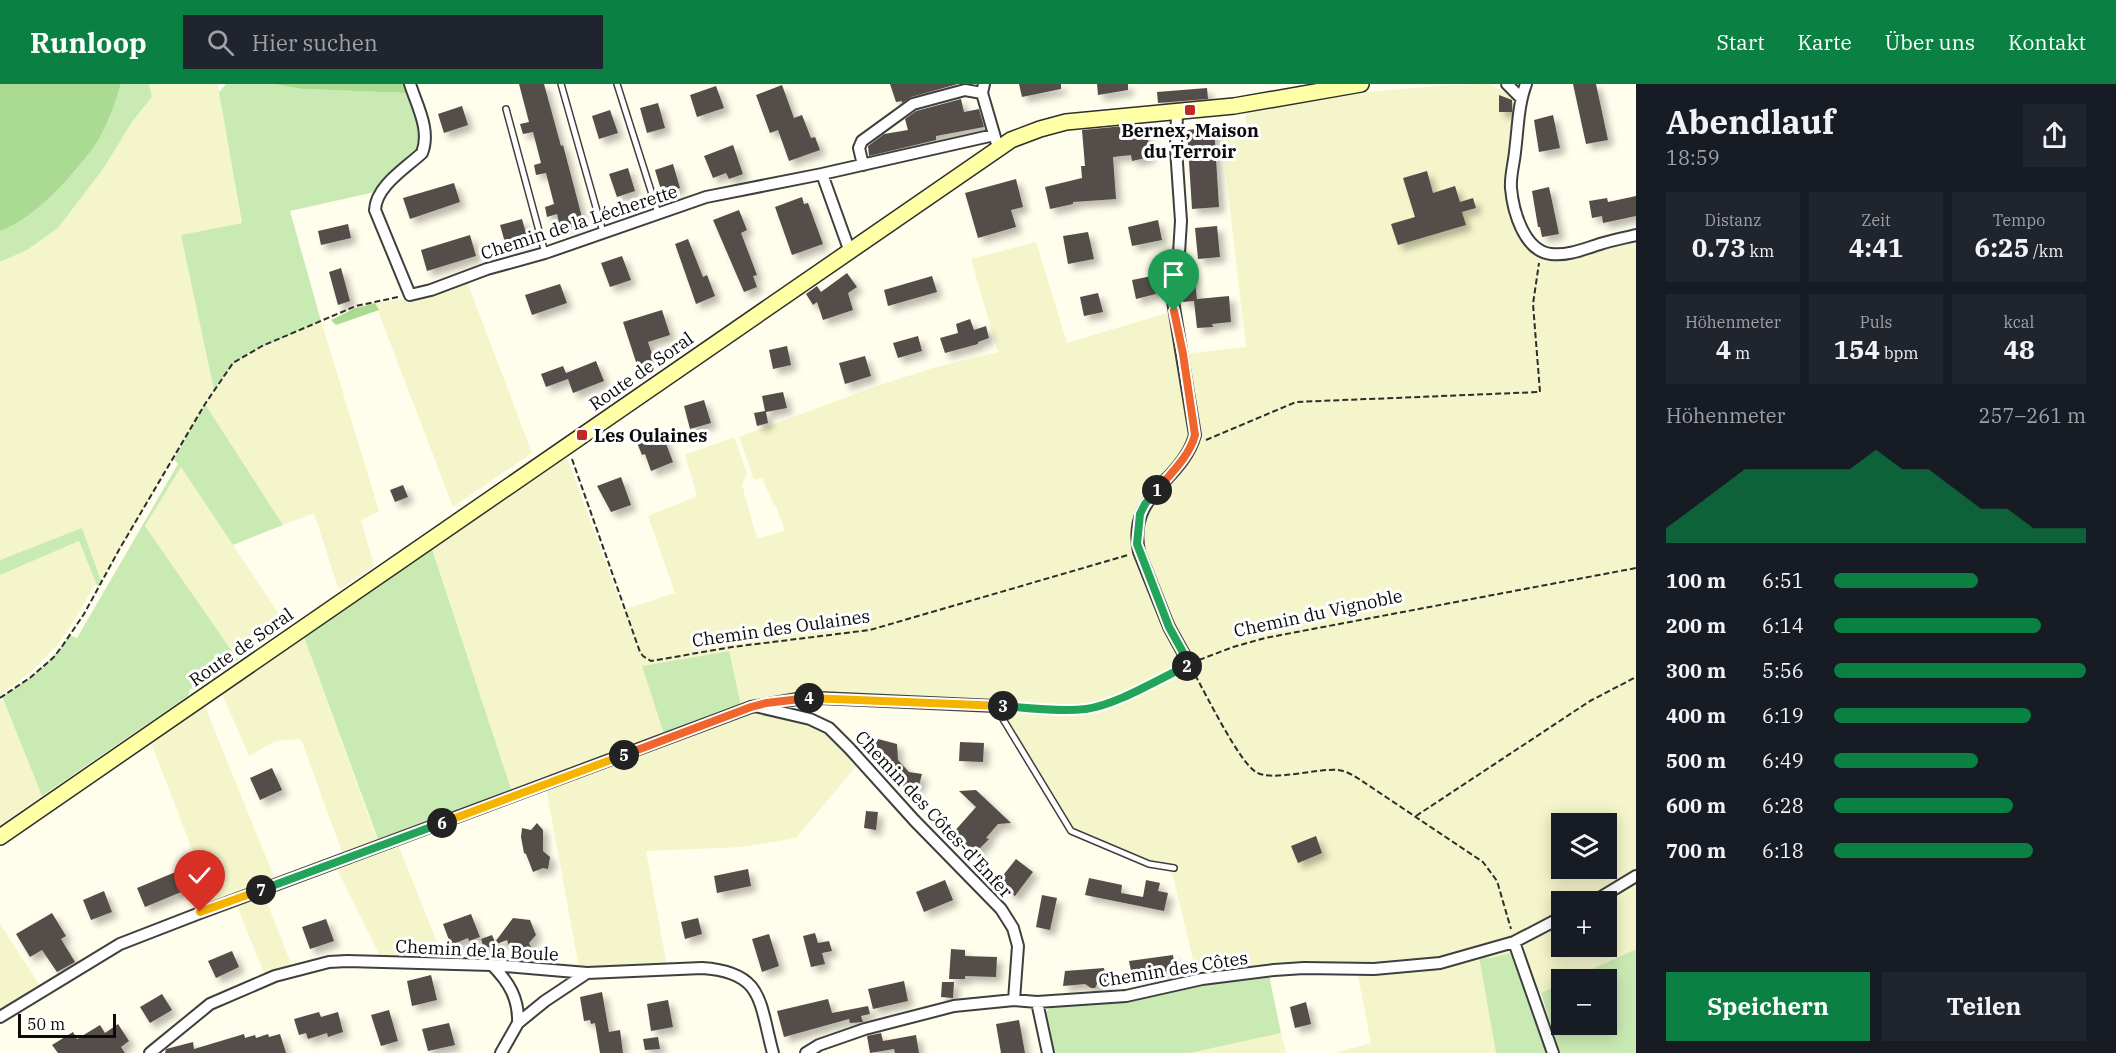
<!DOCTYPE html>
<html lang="de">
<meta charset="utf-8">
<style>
:root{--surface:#171b24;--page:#20242c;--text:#f1f3f6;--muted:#9ea1a6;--accent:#0b8043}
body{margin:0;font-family:"IBM Plex Serif",serif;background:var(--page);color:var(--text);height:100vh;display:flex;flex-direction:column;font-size:22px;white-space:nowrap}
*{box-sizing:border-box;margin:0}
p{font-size:20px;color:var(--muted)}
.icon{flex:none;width:33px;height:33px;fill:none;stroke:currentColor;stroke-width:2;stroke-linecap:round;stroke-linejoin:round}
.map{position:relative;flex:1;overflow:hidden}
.drawer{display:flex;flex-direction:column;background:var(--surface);width:480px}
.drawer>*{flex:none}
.controls{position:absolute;left:1551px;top:729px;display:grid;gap:12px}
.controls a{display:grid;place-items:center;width:66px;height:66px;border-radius:0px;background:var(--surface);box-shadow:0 3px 15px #0003;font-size:30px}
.scale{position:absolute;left:18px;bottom:15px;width:98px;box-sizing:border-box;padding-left:6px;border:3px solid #0c0c0c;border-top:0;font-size:16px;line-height:21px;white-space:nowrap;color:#0c0c0c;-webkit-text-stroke:4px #fff;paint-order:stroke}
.pin{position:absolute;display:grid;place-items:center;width:51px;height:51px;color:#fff;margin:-62px -26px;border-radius:50% 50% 50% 0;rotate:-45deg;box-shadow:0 0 6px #0007}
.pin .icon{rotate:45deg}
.km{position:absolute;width:30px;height:30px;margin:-15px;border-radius:50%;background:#222;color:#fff;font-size:16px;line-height:30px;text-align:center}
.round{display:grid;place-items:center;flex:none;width:63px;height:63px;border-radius:0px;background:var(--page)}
.summary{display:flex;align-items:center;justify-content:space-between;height:102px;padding:0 30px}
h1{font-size:33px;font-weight:800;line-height:45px}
.stats{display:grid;grid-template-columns:repeat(3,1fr);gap:9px;height:102px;padding:6px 30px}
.stats div{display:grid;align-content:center;border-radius:0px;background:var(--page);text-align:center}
.stats b{font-size:26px;font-weight:800}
.stats small{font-size:16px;font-weight:400}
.stats p{font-size:16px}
.chart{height:168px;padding:12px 30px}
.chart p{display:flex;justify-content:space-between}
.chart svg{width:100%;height:108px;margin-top:6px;fill:var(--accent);opacity:.7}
.action{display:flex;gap:12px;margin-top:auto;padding:12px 30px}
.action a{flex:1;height:69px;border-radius:0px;background:var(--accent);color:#fff;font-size:24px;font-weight:800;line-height:69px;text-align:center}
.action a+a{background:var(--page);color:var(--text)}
ul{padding:0 30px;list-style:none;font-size:20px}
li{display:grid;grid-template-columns:96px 72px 1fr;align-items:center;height:45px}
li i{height:15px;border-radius:8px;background:var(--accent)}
header{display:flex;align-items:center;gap:36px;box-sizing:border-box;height:84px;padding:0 30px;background:var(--accent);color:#fff}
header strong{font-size:28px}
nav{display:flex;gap:33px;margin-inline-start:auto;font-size:21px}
.search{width:420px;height:54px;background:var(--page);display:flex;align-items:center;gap:15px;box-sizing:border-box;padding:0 21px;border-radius:0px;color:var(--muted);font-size:22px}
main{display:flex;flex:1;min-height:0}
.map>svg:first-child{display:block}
.farmland{fill:#f4f5ca;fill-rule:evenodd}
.green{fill:#caeab4}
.forest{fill:#abdb92}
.building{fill:#554e48;filter:url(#shadow)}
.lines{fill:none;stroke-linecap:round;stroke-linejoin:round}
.lane-casing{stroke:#3f3f3f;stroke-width:8}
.street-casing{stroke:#3f3f3f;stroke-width:14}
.secondary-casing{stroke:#2e2e2e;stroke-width:18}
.path{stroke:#2e2e2e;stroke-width:2;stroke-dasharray:6 3;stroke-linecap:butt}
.lane{stroke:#fff;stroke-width:5}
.street{stroke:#fff;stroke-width:10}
.secondary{stroke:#ffffa6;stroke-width:15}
.split-1-casing{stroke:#fff;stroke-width:12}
.split-2-casing{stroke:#fff;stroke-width:12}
.split-3-casing{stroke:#fff;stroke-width:12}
.split-4-casing{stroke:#fff;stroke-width:12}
.split-5-casing{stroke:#fff;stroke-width:12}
.split-6-casing{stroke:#fff;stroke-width:12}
.split-7-casing{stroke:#fff;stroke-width:12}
.split-8-casing{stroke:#fff;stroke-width:12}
.split-1{stroke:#f0652b;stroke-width:8}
.split-2{stroke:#22a559;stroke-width:8}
.split-3{stroke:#22a559;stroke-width:8}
.split-4{stroke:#f5b400;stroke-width:8}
.split-5{stroke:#f0652b;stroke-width:8}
.split-6{stroke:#f5b400;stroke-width:8}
.split-7{stroke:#22a559;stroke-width:8}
.split-8{stroke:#f5b400;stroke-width:8}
.poi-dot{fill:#c02a20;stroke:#fff;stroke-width:2}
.labels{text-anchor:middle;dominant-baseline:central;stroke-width:6;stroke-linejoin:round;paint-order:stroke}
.poi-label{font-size:18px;font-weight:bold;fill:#0c0c0c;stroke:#fff}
.street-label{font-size:18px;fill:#0c0c0c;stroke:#fff}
</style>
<header>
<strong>Runloop</strong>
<div class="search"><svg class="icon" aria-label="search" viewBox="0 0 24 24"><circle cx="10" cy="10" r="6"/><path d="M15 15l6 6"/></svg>Hier suchen</div>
<nav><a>Start</a><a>Karte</a><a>Über uns</a><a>Kontakt</a></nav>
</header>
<main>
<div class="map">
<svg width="1636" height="969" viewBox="0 0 1636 969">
<defs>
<filter id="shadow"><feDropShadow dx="5.5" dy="5.5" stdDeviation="3" flood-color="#0004"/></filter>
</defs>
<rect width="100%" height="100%" fill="#fffdeb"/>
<path class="farmland" d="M149 0H218L242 139 182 151 225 290 233 280 247 270 321 237 379 427 361 436 374 482 339 506 314 429 283 441 205 320 101 497 81 445 0 476V178L27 166 58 144 103 85 132 38 152 13Z
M1489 0 1513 13 1512 43 1505 110 1515 141 1527 154 1552 171 1636 151V865L1570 895 1562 896 1561 900 1530 914 1509 869 1490 874 1479 873 1496 969H1334L1371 959 1356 881 1197 892 1172 788 1174 780 1150 776 1073 744 995 616 848 610 741 622 728 567 643 582 667 658 755 627 819 643 844 663 858 680 796 754 740 763 646 767 667 882 579 883 546 704 512 708 432 465 565 375 568 376 623 526 675 509 648 432 697 412 685 371 734 353 747 389 742 401 757 455 785 447 776 422 774 421 762 394 754 396 739 353 877 302 933 284 998 268 971 175 1036 158 1067 259 1174 227 1183 270 1246 263 1222 55 1247 49 1245 28 1314 14 1389 6 1450 1ZM1562 740H1606V784H1562ZM1562 818H1606V862H1562Z
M467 198 532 369 453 423 375 219 429 212Z
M181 383 287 542 238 576 144 442Z
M79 457 96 499 73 538 57 561 32 587 0 611V491Z
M304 553 378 758 395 753 443 873 380 872 337 785 342 768 301 655 275 657 249 672 221 607Z
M4 615 42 712 0 741V617Z
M204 620 274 793 259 799 292 882 265 891 232 810 212 817 150 656Z
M0 840 41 903 0 929Z
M1281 949 1286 969H1190Z"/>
<path class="green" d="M121 0H149L152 13 132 38 103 85 58 144 27 166 0 178V147C32 135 78 89 95 60 106 41 113 21 121 0Z
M226 0H273L302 5 408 9 420 48 421 58 415 70 375 108 290 127 321 237 247 270 233 280 214 306 181 151 242 139 219 8Z
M205 320 283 441 233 461 181 383 145 442 238 576 196 606 190 605 188 612 42 712 2 612C29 596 52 577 70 551L77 554 178 380 174 375Z
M82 444 101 497 98 504 79 457 0 491V476Z
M432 465 512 708 379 758 304 553Z
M729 567 741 622 664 650 642 582Z
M1636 865V969H1560L1541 909 1561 900 1562 940H1606V896L1570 895Z
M1510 869 1513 871 1530 914 1548 969H1496L1479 873 1490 874Z
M1269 891 1281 949 1190 969H1052L1045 929 1049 924 1125 915 1202 898Z"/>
<path class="forest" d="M0 0H121C114 22 106 45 93 64 71 94 35 134 0 147Z
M273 0H405L408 9 302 5Z
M375 219 379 226 336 241 331 236 356 224Z"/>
<path class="building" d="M519 0H544L561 62 563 61 583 137 560 143 557 130 547 133 545 123 554 120 546 89 536 91 534 81 541 79 533 48 523 50 520 40 529 38Z
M890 0H958L911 13 902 19V17L896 18Z
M1019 0H1061V5L1022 13Z
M1097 0H1128V6L1098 11Z
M1573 0H1596L1608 56 1586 60Z
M782 1 794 34 802 31 811 54 815 53 820 66 789 77 778 46 770 49 756 11Z
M716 2 724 24 697 33 690 11Z
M1207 4 1208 15 1158 19 1157 8Z
M1499 11 1512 16V28H1499Z
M961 15 964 28 979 25 984 43 936 52V56L869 72 868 62 884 50 908 46 905 35 916 27Z
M658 19 665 44 647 49 640 24Z
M462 22 468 41 444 49 438 30Z
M610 26 618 49 599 55 592 32Z
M1553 31 1560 64 1539 68 1534 36Z
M1134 41 1135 48 1147 46 1150 73 1132 77 1131 71 1113 73 1116 115 1073 118V120L1050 125 1045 103 1082 94 1081 82H1085L1082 46Z
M1214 43 1219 123 1192 125 1187 46Z
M733 61 743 90 729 95 726 89 713 94 704 72Z
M673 80 680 104 662 109 655 86Z
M628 84 635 107 617 113 609 90Z
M1427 87 1433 109 1455 102 1460 118 1473 114 1476 124 1462 128 1466 141 1398 161 1391 140 1415 133 1403 94Z
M1016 95 1023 123 1011 126 1016 143 978 154 965 109Z
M454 99 460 118 410 135 403 114Z
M1549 103 1559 150 1542 153 1540 143H1538L1532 107Z
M1636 112V132L1603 139 1602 132 1592 134 1589 117 1607 114 1608 118Z
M802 113 804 120 808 119 823 160 792 171 775 123Z
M739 126 747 146 741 149 757 191 753 192 757 203 744 208 713 136Z
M522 135 528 156 506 162 500 141Z
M1158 136 1162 156 1132 162 1128 143Z
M348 140 351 154 321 161 318 147Z
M1217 142 1220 173 1198 175 1195 144Z
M1088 148 1094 175 1068 180 1063 152Z
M470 151 476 172 427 187 421 166Z
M688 155 703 193 707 191 715 212 696 220 675 160Z
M622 172 631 196 610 203 601 179Z
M341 184 350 217 338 221 329 188Z
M1194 188 1197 215 1229 212 1231 238 1212 240 1213 243 1197 244 1194 217 1183 218 1182 204H1185L1184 189Z
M847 189 857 203 848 209 853 226 823 236 817 218 813 221 806 210 817 202 821 208Z
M932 192 937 208 888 222 884 206Z
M1152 192 1156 210 1136 215 1132 196Z
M560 200 567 219 532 231 525 211Z
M1098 209 1103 228 1084 232 1080 213Z
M662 226 670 251 648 258 654 276 637 281 623 238Z
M970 235 974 246 986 242 989 254 978 258V260L945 269 940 254 958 249 956 240Z
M918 252 922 267 898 274 893 259Z
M787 262 791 281 773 285 769 266Z
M865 272 871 292 845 300 839 279Z
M596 277 604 297 573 309 568 295 546 303 541 290 563 282 566 289Z
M783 308 787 324 766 328 768 339 757 342 754 329 765 327 762 312Z
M704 316 711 339 690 345 684 322Z
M662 349 673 378 651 387 645 370 642 371 637 359Z
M621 393 631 421 611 428 597 402Z
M403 401 408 413 395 418 390 406Z
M878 655 897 660 898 676 909 688 922 690 918 705 901 701 872 667Z
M960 658 984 659 983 678 959 677Z
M272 684 282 706 260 716 250 694Z
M976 706 1011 739 998 740 986 754 989 755 975 769 958 753 952 750 976 723 959 707Z
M866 727 878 728 876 746 864 744Z
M537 739 543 746V767L550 773 548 785 543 784 533 788 526 770 524 769 521 753 522 744 531 746Z
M1316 752 1322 769 1298 779 1291 762Z
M1016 775 1033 788 1015 812 997 799Z
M748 785 751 802 717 809 714 792Z
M178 787 186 806 145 823 137 804Z
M1089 794 1122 801 1121 809 1143 813 1146 796 1160 799 1158 807 1168 809 1164 827 1085 811Z
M945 796 953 816 924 828 916 808Z
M104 807 112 828 91 836 83 816Z
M1042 811 1057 814 1050 846 1036 843Z
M52 829 66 852 61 855 75 878 57 888 42 866 30 873 16 850Z
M471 830 480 853 469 857 468 854 451 861 443 840Z
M513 834 530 836 536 851 529 859 534 870 524 874 520 863 509 862 507 856 484 865 481 855 492 851 495 858Z
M698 834 702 850 685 855 681 838Z
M326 835 334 857 310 865 302 843Z
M815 849 818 859 829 857 832 867 822 869 825 880 811 883 803 852Z
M769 850 779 882 762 888 752 855Z
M951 865 965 866V872L997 873 996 893 965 892V895H949Z
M232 867 239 883 216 894 208 877Z
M1173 871 1175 886 1132 892 1129 877Z
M1104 884 1107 899 1097 900 1095 904H1091L1085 900 1063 902 1065 887Z
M431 891 437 916 412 922 407 897Z
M904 897 908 917 873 925 868 905Z
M942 898H954L953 914 941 913Z
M602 908 609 948 620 946 623 969H600L595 939 591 940 590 936 584 937 580 913Z
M162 910 172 926 150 939 140 923Z
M828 915 832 929 868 922 870 930 861 932 863 938 850 939 849 935 784 953 777 927Z
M668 916 673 943 651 947 647 920Z
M1306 918 1311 940 1295 944 1290 923Z
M389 926 398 957 381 962 371 931Z
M319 928 321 933 338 928 343 948 328 953 327 949 308 955 306 949 299 951 294 935Z
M1019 936 1025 969H1001L996 940Z
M449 939 455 961 428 967 422 945Z
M118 940 129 957 121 963 125 969H58L52 961 73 948 77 955 100 941 105 949Z
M881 949 883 957 916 951 919 969H895L894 965 870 969 867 952Z
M244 950 245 954 255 951 256 954 268 950 269 953 280 950 286 969H165L166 965 193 958 194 965Z
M658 953 660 965 645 966 643 955Z"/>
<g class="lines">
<g class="lane-casing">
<path id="lane" d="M561 0 603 148
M617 0 658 129
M506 25 545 169
M995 622 1071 747 1149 780 1174 784"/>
</g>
<g class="street-casing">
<path id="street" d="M410 0C417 22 431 46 422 69 406 84 376 102 375 126L410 211 431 206 487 185 545 169 706 113 822 90 994 51
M984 0 982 9 996 57
M1507 0 1521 14
M1526 0C1518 21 1518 45 1515 68 1514 79 1510 93 1511 104 1513 127 1524 167 1551 170 1568 172 1584 165 1600 160 1612 156 1624 154 1636 151
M1177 28 1176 65 1181 137 1179 169 1172 211 1195 351C1182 398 1127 409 1139 468L1169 543 1190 581
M863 81 859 64 862 57 913 20 965 6 982 9
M822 90 850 168
M759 623 810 635 829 644 850 665 914 736 1001 825 1013 844 1018 862 1014 916
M1593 818 1636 792
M1514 858 1553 969
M492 881C509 898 519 915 518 939
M1037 918 1048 969
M0 933 120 860 200 829 751 623 797 615 820 614 995 622
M150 969 210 920 275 892 329 878 347 877 492 881 587 889 702 884C764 888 759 918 773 969
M501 969 518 939 545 917 587 889
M806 969 819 961 865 945 954 922 1014 916 1037 918 1126 912 1202 895 1274 886 1304 884 1374 885 1440 879 1514 858 1562 833"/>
</g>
<g class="secondary-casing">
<path id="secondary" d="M0 753 1011 56 1040 45 1066 38 1234 22 1361 0"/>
</g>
<path class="path" d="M1206 356 1296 318 1540 308 1533 220 1539 179
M572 375 640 568 643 572 651 577 732 563 870 546 1128 471
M1199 576 1233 563 1265 554 1636 484
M1195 591C1207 612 1239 678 1256 688 1271 698 1317 684 1338 686 1346 687 1353 691 1359 695L1483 778 1497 797 1511 845
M0 614 31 593 54 573 63 561 84 530 120 464 205 320 233 279 262 262 356 222 398 213
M1006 622C1032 624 1059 628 1085 625 1116 621 1152 599 1180 585
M1416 732 1590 617 1636 593"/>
<use href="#lane" class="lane"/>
<use href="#street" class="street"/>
<use href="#secondary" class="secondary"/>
</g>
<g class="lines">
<g class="split-1-casing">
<path id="split-1" d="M1157 406C1171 389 1189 373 1195 351L1183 270 1174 227"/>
</g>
<g class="split-2-casing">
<path id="split-2" d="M1157 406 1145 420 1140 430 1137 460 1169 543 1190 581 1187 582"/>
</g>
<g class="split-3-casing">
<path id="split-3" d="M1003 622C1030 624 1059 628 1086 625 1117 621 1158 595 1187 582"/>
</g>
<g class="split-4-casing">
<path id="split-4" d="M809 614 1003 622"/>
</g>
<g class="split-5-casing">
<path id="split-5" d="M624 671 751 623 766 619 809 614"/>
</g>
<g class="split-6-casing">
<path id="split-6" d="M442 739 624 671"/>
</g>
<g class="split-7-casing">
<path id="split-7" d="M261 806 442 739"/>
</g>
<g class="split-8-casing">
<path id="split-8" d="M200 828 261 806"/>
</g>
<use href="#split-1" class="split-1"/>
<use href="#split-2" class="split-2"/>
<use href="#split-3" class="split-3"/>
<use href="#split-4" class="split-4"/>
<use href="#split-5" class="split-5"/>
<use href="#split-6" class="split-6"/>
<use href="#split-7" class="split-7"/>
<use href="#split-8" class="split-8"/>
</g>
<g class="poi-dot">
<rect x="1184" y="20" width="12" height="12" rx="3"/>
<rect x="576" y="345" width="12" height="12" rx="3"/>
</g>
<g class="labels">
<g class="poi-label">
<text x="1190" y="46">Bernex, Maison<tspan x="1190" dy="21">du Terroir</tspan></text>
<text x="594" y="351" text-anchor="start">Les Oulaines</text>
</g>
<g class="street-label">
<text transform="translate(579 138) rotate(-18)">Chemin de la Lécherette</text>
<text transform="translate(641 287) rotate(-35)">Route de Soral</text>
<text transform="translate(1318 529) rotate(-12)">Chemin du Vignoble</text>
<text transform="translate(781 544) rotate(-8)">Chemin des Oulaines</text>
<text transform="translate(241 563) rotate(-35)">Route de Soral</text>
<text transform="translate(934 730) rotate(47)">Chemin des Côtes-d'Enfer</text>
<text transform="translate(477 866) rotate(3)">Chemin de la Boule</text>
<text transform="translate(1173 885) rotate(-9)">Chemin des Côtes</text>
</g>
</g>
</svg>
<div class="controls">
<a><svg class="icon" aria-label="layers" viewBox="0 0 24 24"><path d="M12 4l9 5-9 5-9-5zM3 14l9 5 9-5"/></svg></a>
<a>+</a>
<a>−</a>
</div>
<div class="scale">50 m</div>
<div class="pin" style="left:1174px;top:227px;background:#1e9e55"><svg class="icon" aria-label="arrive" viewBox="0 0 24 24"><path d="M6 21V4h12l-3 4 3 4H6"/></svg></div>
<div class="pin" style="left:200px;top:828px;background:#d93025"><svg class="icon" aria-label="check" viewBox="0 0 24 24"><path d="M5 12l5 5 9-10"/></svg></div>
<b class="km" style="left:1157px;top:406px">1</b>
<b class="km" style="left:1187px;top:582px">2</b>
<b class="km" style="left:1003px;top:622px">3</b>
<b class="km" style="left:809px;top:614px">4</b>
<b class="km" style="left:624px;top:671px">5</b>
<b class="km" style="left:442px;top:739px">6</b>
<b class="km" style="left:261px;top:806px">7</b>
</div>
<section class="drawer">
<div class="summary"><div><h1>Abendlauf</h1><p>18:59</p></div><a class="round"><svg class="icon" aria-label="share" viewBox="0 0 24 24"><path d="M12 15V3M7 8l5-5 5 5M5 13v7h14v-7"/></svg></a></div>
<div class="stats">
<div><p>Distanz</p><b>0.73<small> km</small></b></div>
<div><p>Zeit</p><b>4:41</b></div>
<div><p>Tempo</p><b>6:25<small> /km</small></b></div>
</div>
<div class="stats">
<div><p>Höhenmeter</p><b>4<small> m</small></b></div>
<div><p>Puls</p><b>154<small> bpm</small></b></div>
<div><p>kcal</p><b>48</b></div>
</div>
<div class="chart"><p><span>Höhenmeter</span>257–261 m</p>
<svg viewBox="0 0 160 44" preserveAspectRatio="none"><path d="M0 44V38L10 30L20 22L30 14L40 14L50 14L60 14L70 14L80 6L90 14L100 14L110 22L120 30L130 30L140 38L150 38L160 38V44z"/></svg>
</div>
<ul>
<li><b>100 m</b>6:51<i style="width:57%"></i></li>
<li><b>200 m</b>6:14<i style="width:82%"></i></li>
<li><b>300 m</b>5:56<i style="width:100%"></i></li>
<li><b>400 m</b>6:19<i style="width:78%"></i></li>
<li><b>500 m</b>6:49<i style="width:57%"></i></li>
<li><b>600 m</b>6:28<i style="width:71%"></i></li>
<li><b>700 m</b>6:18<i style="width:79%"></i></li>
</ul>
<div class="action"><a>Speichern</a><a>Teilen</a></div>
</section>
</main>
